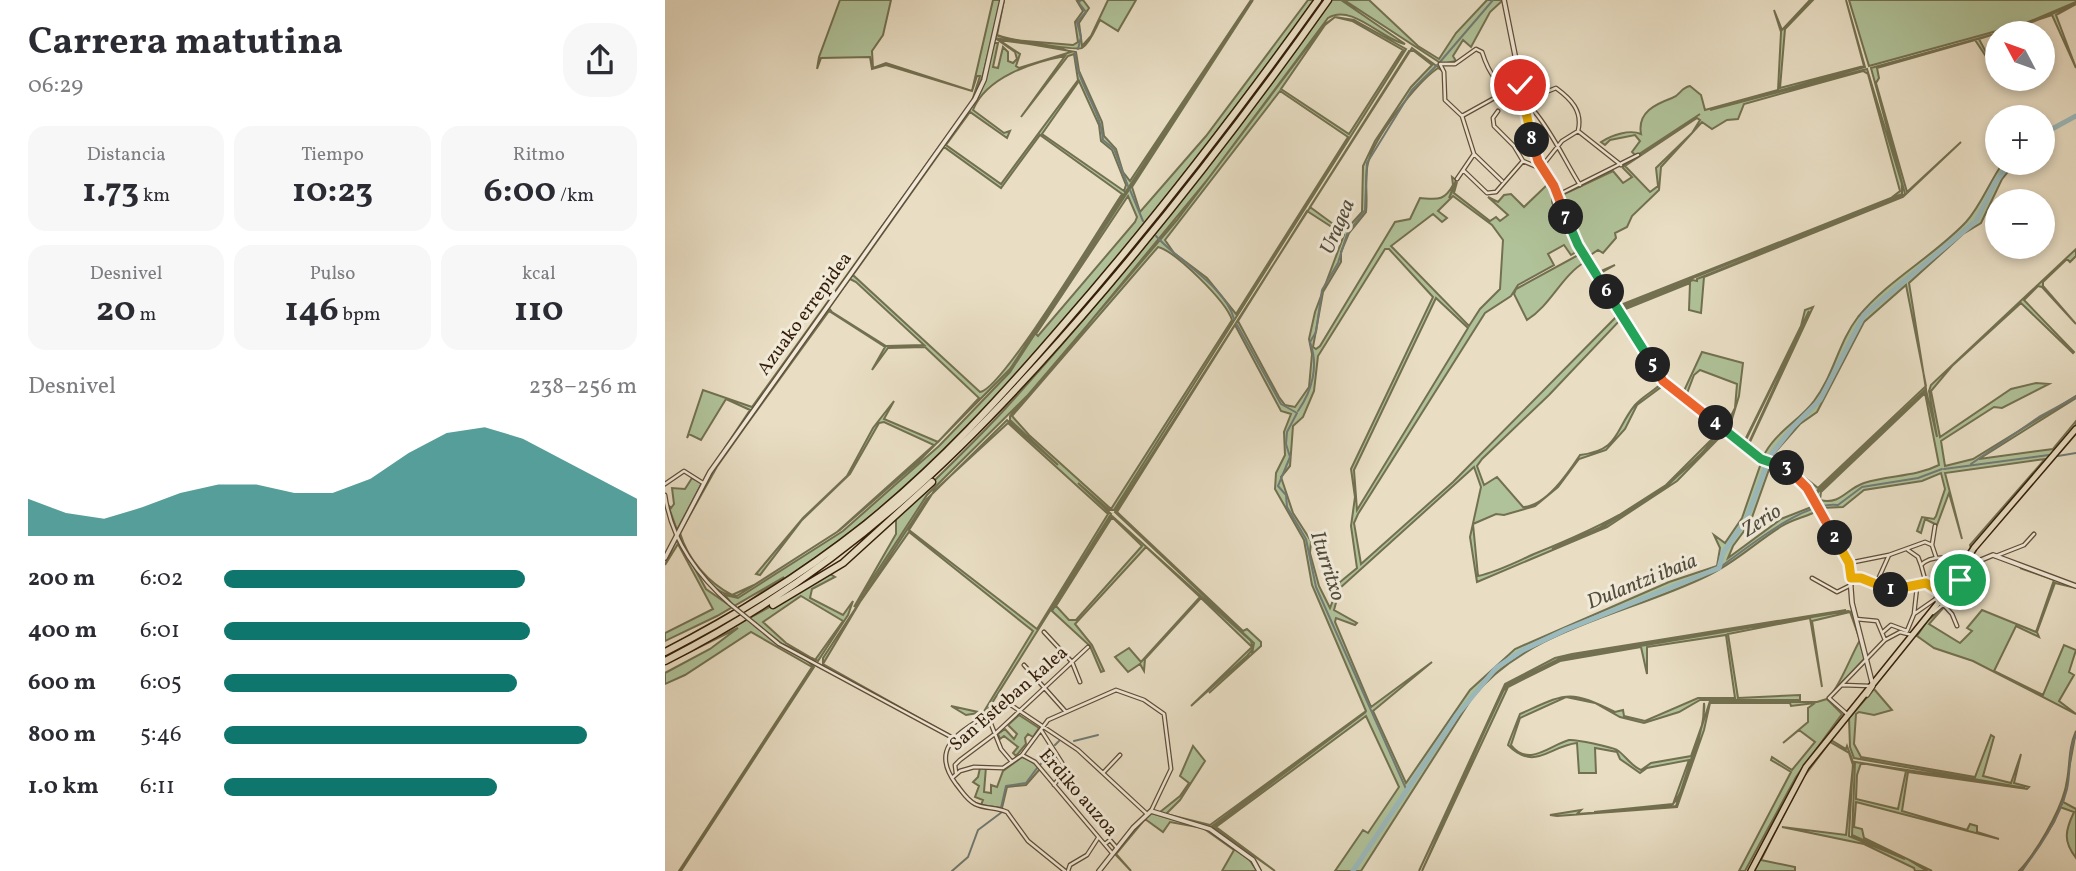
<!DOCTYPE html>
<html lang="es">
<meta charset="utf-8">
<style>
:root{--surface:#fff;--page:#f7f7f7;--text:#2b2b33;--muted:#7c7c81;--accent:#0f766e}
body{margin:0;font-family:Vollkorn,serif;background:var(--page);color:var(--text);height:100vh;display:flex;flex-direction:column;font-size:26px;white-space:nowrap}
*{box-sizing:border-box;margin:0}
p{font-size:23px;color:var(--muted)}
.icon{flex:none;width:38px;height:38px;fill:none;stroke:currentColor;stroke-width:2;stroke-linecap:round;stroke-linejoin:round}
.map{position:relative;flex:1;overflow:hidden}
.sheet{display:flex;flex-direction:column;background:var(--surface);width:665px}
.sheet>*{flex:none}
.needle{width:46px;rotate:311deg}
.buttons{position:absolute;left:1320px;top:21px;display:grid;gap:14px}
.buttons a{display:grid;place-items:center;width:70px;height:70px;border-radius:50%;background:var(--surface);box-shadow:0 4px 10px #0003;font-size:35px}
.pin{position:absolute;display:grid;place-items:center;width:60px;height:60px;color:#fff;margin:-30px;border:4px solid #fff;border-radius:50%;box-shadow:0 2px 7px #0007}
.km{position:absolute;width:35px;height:35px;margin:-18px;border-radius:50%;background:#222;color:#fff;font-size:19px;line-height:35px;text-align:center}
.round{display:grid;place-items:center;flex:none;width:74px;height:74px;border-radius:28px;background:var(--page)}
.head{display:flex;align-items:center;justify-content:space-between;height:119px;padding:0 28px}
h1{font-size:38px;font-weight:700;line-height:52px}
.metrics{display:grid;grid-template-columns:repeat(3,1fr);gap:10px;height:119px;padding:7px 28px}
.metrics div{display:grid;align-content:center;border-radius:18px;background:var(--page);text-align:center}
.metrics b{font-size:35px;font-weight:700}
.metrics small{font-size:19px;font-weight:400}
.metrics p{font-size:19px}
.chart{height:196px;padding:14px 28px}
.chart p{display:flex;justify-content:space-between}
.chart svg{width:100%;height:126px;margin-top:7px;fill:var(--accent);opacity:.7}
ul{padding:0 28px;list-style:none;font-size:23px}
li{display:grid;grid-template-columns:112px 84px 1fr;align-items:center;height:52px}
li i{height:18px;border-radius:9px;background:var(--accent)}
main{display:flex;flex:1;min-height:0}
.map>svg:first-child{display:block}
.green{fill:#b0c299;stroke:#727050;stroke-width:2;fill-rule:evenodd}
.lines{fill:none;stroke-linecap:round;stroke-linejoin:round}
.stream{stroke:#717b75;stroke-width:2}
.river{stroke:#9bbabd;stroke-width:5}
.minor-casing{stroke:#604d37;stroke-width:5}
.tertiary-casing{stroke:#604d37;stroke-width:6}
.primary-casing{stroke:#331d08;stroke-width:8}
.motorway-casing{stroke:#331d08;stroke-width:9}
.minor{stroke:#f1ead9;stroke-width:2.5}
.tertiary{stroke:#f1ead9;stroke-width:3.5}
.primary{stroke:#e9dec4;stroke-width:5}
.motorway{stroke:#e9dec4;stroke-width:6}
.minor-bridge-casing{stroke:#604d37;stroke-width:5;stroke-linecap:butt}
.minor-bridge{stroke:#f1ead9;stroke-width:2.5}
.split-1-casing{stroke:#fff;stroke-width:14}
.split-2-casing{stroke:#fff;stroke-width:14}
.split-3-casing{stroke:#fff;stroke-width:14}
.split-4-casing{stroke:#fff;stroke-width:14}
.split-5-casing{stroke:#fff;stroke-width:14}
.split-6-casing{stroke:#fff;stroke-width:14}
.split-7-casing{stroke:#fff;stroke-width:14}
.split-8-casing{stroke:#fff;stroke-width:14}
.split-9-casing{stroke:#fff;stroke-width:14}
.split-1{stroke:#f5b400;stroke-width:9}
.split-2{stroke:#f5b400;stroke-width:9}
.split-3{stroke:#f0652b;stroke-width:9}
.split-4{stroke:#22a559;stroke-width:9}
.split-5{stroke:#f0652b;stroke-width:9}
.split-6{stroke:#22a559;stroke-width:9}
.split-7{stroke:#22a559;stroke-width:9}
.split-8{stroke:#f0652b;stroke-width:9}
.split-9{stroke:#f5b400;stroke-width:9}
.labels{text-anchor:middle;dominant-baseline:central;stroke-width:6;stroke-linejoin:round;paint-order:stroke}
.street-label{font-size:19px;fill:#331d08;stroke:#f1ead9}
.water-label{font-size:21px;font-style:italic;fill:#524c3e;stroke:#f1ead9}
</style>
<main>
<section class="sheet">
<div class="head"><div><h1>Carrera matutina</h1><p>06:29</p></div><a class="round"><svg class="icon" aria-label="share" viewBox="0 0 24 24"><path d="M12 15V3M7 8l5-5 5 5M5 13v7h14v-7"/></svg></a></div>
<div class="metrics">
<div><p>Distancia</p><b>1.73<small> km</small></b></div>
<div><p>Tiempo</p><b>10:23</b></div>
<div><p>Ritmo</p><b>6:00<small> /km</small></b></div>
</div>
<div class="metrics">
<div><p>Desnivel</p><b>20<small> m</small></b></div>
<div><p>Pulso</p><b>146<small> bpm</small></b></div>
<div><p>kcal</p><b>110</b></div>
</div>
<div class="chart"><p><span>Desnivel</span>238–256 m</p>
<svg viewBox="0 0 160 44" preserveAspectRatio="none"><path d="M0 44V31L10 36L20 38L30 34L40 29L50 26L60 26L70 29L80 29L90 24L100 15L110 8L120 6L130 10L140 17L150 24L160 31V44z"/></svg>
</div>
<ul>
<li><b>200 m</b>6:02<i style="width:73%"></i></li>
<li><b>400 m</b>6:01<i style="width:74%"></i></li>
<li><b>600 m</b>6:05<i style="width:71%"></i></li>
<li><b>800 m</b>5:46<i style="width:88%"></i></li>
<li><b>1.0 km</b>6:11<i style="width:66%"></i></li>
</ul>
</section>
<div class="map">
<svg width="1411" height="871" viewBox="0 0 1411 871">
<rect width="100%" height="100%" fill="#e9dec4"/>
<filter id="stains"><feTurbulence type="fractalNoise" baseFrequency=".00286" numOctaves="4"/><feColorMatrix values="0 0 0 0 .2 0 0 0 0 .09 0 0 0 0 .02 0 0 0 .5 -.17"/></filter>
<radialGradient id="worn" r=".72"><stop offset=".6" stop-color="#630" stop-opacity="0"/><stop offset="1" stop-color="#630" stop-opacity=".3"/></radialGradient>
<path class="green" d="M175 0H226L218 35 207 51 208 68 221 63 307 91 328 0H336L318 75 308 101 59 449 85 410 61 399 36 440 24 434 22 438 38 390 87 407 307 101 315 76H312L307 91 221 65 207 69 205 57 156 58 152 69 154 57Z
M339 0 332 35 347 40 408 45 413 42 410 22 418 11 412 1 418 0 424 8 414 23 417 46 426 36 443 0H471L453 31 435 20C430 29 426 42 417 48 412 51 341 39 331 35Z
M586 0 345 369 254 461 175 530 72 596C43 596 25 557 14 535L34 492 310 102 320 80 328 43H333L328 67 333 68 338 47 343 52V61L348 63 352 59 350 52 330 38 411 52 414 71 437 122 439 136 451 149 458 172 465 181ZM334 40 395 48 406 52 354 68 351 66 355 54ZM409 54 413 80 336 184 281 145 305 112 342 138 345 131 339 133 308 110C321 77 368 62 400 56L356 117 403 56ZM414 81 434 125 436 141 447 150 461 185 459 191 377 134ZM375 135 457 194C437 224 337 390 315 392L188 275 279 147 336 188ZM185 279 191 282 259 345 221 346 167 312 164 308ZM164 311 220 347 207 370 223 348 260 347 314 398 273 442 219 419 229 401 208 428 182 476 138 518 91 574 95 575 137 520 185 474 214 423 219 422 269 445 172 532 89 585 67 595C44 583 23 560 15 533L54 463Z
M588 0 467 187 475 212 541 136 643 0H650C567 113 483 224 391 329 339 389 285 449 225 500 156 559 80 607 0 649L78 605 119 577 52 616 0 641V633L48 609 13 544 0 565 10 542 13 541 18 547 41 589 64 605 66 603 60 595 73 598 178 531 274 446 345 372ZM463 196 472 217 470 222 373 336 371 334Z
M666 0H676L740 44C717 40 687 3 663 18L543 179 421 327 366 392 262 495 189 607 231 534V519C267 482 304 448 339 410 456 281 565 142 666 0Z
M679 0H704L753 46 774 59 791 33 822 0H838L825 12 806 47 798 40 788 56 791 61 777 64Z
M1145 0H1148L1120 29 1115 88 1199 66 1181 0 1200 67 1045 110 1202 69 1237 184V194L956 307 952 306 909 236 895 196 948 171 958 183 967 177 958 168 959 165 1035 114 971 156 967 152 975 141 970 135 945 140 940 145 936 142C947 135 965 129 976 134 972 112 991 104 1007 98 1016 95 1015 88 1025 86L1036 95 1040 110 1113 90 1116 32 1109 10 1117 30ZM1198 71 1203 74 1235 191 1226 198 953 306 934 274 950 265 934 272 924 256 933 250 938 253 951 238 950 233 962 227 967 216 994 190 996 167 1037 122 1047 129 1062 120 1073 119 1079 104ZM1032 118 1035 120 1027 133 991 168 993 186 985 192 960 166Z
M1184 0H1411V2L1361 23 1204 66Z
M1411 4 1391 15 1411 68 1387 15 1314 39 1332 73 1310 40 1212 68 1214 78 1211 83 1242 192 1296 142 1238 197 1039 277 1036 313 1024 310 1025 283 958 310 997 375 1018 393 1037 352 1078 363 1074 396 1064 429 1079 442 1136 326 1140 310 1148 307 1084 444 1098 457C1109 433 1134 421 1149 401 1169 375 1173 343 1193 317 1224 279 1268 257 1301 222 1317 204 1324 182 1338 163H1350L1337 179 1316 223 1298 234 1244 283 1261 389 1152 491 1146 492C1124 462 1109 466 1082 447L1144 311 1079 444 1000 380 956 312 958 308 1028 280 1032 281V279L1240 194 1206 68 1355 27ZM1241 285 1261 386 1153 488 1124 465 1105 458 1135 424 1152 412 1199 322ZM1035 370 1072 384 1070 408 1061 426 1021 396 1029 375Z
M670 17 689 20 741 49 449 510H444L413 483 446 514 320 714 317 717 313 713 301 715 286 706 318 713 368 631 244 532 195 602 158 664 283 734 158 667V658L262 499 342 420 393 465 345 420V416L512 220 659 25ZM670 17 687 21 738 50 684 134 616 89 660 25ZM615 91 683 137 571 314 542 278 509 253 500 240ZM493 247C510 251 561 301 567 320L446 509 364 435 347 416ZM343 423 443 514 372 629 244 530 269 491Z
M747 48 777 70 773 68C751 83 709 138 703 163 699 179 703 196 701 212L684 233 676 252V262L658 292 648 347 651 349 655 346 730 222 745 219 755 198C771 199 779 202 788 185L787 177 791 180 784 198 792 182 789 193 825 221 831 217 835 221 843 215 823 197 833 202 839 195 846 194 859 207 884 183 888 189 887 202 892 217 904 227 914 250 906 255 899 245 883 254 889 265 853 285 846 296 820 313 693 514 689 523 696 564 788 482 952 316 920 262C897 275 886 305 862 320L849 294 851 289 915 254 997 379 1057 429 1001 485 934 528 887 549 930 532 1002 486 1059 432 1092 458 1121 469 1132 477 1169 538 1152 511C1141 517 1128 519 1117 526 1091 542 1070 563 1042 576 965 614 863 628 807 698L696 871H670L698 830 703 833 734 787 701 716 551 827 610 871 548 827 701 712 546 827 508 819 495 812 515 796 524 783 515 776 528 746 540 761 515 800 501 814 545 825 701 711 647 585 639 540 610 489 611 473 620 455 619 432 626 414 616 411 570 325 452 512 578 631 582 629 596 642V646L544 693 587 654 589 643 450 512ZM744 51H749L767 65 746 87 710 141 698 166 697 212 679 232 645 207ZM788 196 827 225 838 240 835 289 815 309 804 326 726 246 768 214 777 222 782 218 773 211ZM642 211 679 235 650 312 644 339 647 354 644 387 630 407 620 405 614 397 573 321ZM720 249H724L768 297 686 469 690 497 686 526 692 568 675 582 665 608 654 586 645 553 646 541 628 513 616 477 625 466 628 426 638 417 649 391 653 356ZM771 298 803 328 692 510 689 470ZM956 319 997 383C989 391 978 396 970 405 949 431 955 450 915 455 903 473 881 506 858 507L832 477 819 485 812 466 817 459 884 395ZM999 385 1055 430C1013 492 936 527 869 554 851 562 832 572 813 576L808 524 831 514 839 515 870 506 893 487 914 459 941 450 960 429 972 405ZM1058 434 1096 463 1077 518 1060 543 1049 535 1055 548 1052 566 1004 582 850 649 805 690 741 783 708 711 767 662 706 707 670 622 671 618 690 625 692 623 669 610 675 588 809 467 816 487 805 537 812 582 942 527 1012 481ZM1106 464C1128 470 1140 486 1149 506L1116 519 1063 558 1068 546 1085 523Z
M518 188 398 335 298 443 111 596 0 659V654L110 592 272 464Z
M1411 249V256L1405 262 1402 259 1378 282V286L1411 324 1377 287 1373 286 1359 300 1409 352 1408 353 1356 303 1287 366 1266 391 1275 437 1346 389 1371 383 1384 384 1337 408 1329 407 1276 441 1280 466 1308 459 1411 396V398L1314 459 1388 449 1411 421V425L1306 548 1305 545 1380 459 1280 473 1297 539 1284 493 1272 525 1260 519 1256 533 1252 531 1257 517 1269 519 1271 516 1280 489 1276 473 1257 481 1199 490 1178 507 1156 508 1174 537 1171 538 1149 496 1261 390 1272 437 1264 391 1266 385ZM1260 393 1274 465C1250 477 1225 475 1199 483 1181 489 1176 505 1155 500L1156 492Z
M27 478 37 483 12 530 3 505 6 508 9 504 7 488 20 489Z
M447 516 586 641 588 649 582 656 526 706 587 647 536 598 480 659 479 671 475 664 463 672 450 657 464 648 476 662 535 597 481 547 410 624 427 645 439 671 436 672 425 646 387 611ZM446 519H449L477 546 411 620H404L391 606Z
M1355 568 1411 587V588L1390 583 1372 632 1374 637 1351 626 1329 671 1378 695 1399 645 1411 650 1404 672 1409 675 1394 701 1411 714 1308 661 1269 648 1252 636 1262 621 1279 607 1264 624 1295 643 1307 631 1302 628 1317 610 1371 632 1389 580Z
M165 574 170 577 147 589 145 598 178 615 188 601 183 615 153 661 117 644 93 625 90 626C107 641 136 652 149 667L16 871H14L147 667 86 632 20 675 0 684V673L45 649 73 628 0 664ZM136 596 178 621 150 660 121 643 98 622Z
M1181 610 896 658 841 685 754 871 840 684 890 658 907 654Z
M1183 611 1189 613 1200 658 1168 692C1178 678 1186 656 1195 640L1185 612 1147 621 1157 687 1145 618 1063 634 1073 698 1135 695V700H1035L1014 712 979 723 955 717 930 703 901 697 855 718 846 745C864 768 885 745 904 740 911 739 946 747 952 750 960 755 966 766 976 770L986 763 1026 756 1038 722 1039 703C1042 719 1019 800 1005 806L929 812 1008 804 1024 760 982 768 975 773 955 759 952 752 930 748 931 773H914L912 743C884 746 870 772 843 745L844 742 855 714C902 693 903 689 950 712L958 710 959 716 980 721 1033 698H1070L1061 635 982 647V674L976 647 895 661 843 687 757 871 837 692 843 686 898 659Z
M1209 689 1227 710 1209 715 1194 712 1191 714 1189 744 1196 757 1310 777 1326 735 1329 737 1318 776 1346 783 1356 754 1349 783 1364 787 1362 789 1243 772 1237 811 1302 830 1305 824 1312 826V832L1334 839 1191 802 1189 827 1197 829 1199 838 1267 871 1244 860 1262 871H1250L1249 868 1199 844 1117 827 1181 835 1188 765 1184 753 1165 742 1134 783 1096 860 1130 867V871H1088L1136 777 1166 740 1181 749 1182 746 1188 762 1184 836 1240 859 1187 835 1190 762 1360 788 1189 758 1185 747 1184 718ZM1196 763 1241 771 1233 809 1191 799 1192 775Z
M1162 699 1177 714 1131 777 1080 871H1074L1126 772 1106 760 1107 757 1127 770 1150 742 1134 730 1118 743 1143 722V708L1150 703 1126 706 1125 703H1045L1039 730 1012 807 892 816 885 815 916 810 912 814 1011 806 1045 701 1152 702Z
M354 715 374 728 368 737 363 734 360 738 361 744 351 756 348 753 353 747 339 736 335 739 333 734 340 729 349 739 352 734 343 725Z
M1411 731 1398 802 1411 809V858C1398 841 1400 831 1409 812L1395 807 1389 822 1357 871H1354C1371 853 1394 813 1400 790 1406 769 1402 751 1411 731Z
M357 757 365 759 375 769 361 785 342 787 337 808 316 805 318 800 310 797 314 786 308 782 313 777 315 768 321 767 319 792 326 793V785L332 787 338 771Z
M486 813 545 830 584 859 592 871H557L569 850 538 828 505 822 498 832 480 819 451 854 466 871 449 853 478 818Z"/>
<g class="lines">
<path class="stream" d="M413 49 416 37 412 22 421 12 414 3 415 0
M410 53C412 85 436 109 438 140L449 149 463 186
M775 62 828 0
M465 190 478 221
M491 236C513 261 561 287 569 319
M571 323 616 404 632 413 622 432 621 444 625 457 613 486 621 495 622 507 641 539 651 587 742 791
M633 411C647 391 654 366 645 342L651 332 657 290 673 263 682 234 700 210 702 163 747 90 772 65
M1393 456 1411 453
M1306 464 1374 417 1411 397
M1279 469 1384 455
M1054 568C1082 548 1140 500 1173 505L1197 487 1253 478 1277 469
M409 741 433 735
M390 745 394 741
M375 765 387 749
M336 808 341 786 361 783 372 768
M287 871 303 857 313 830 337 812
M1356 871C1374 849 1395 817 1402 789 1406 770 1403 752 1411 734"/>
<path class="river" d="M1377 147 1387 129 1411 116
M688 871 792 715 831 668 858 650 900 630 1054 568 1058 553 1081 520 1105 456 1128 427 1155 400 1199 315 1311 221 1330 183 1345 163"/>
<g class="minor-casing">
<path id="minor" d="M859 101 891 88C906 99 918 111 913 131L897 141 878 165
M833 111 828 118 829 126 849 146 858 161
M797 116 842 91
M913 131 956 165
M798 170 822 193 831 192 858 161 879 170
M792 179 809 154
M837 181 809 154 797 116 780 100 779 72 775 64H790L811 49 817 52C830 93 845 84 869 111 887 132 900 161 915 185
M893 195 973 155
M0 484 19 471 38 483
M0 495C6 539 32 575 65 604
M1267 545 1270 526
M1243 550 1253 557 1256 565
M1331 556 1359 545 1369 534
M1184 563 1224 555
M1147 578 1172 592 1186 585
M1186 578H1196L1211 584
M1261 583 1256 565C1267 554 1285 558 1300 561
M1252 587 1228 590 1211 584 1224 555 1260 542 1267 545 1271 557
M1277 603 1287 614 1292 626
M1268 613 1280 603
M1249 614 1252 587 1261 583 1274 593
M1191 619 1212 621 1220 640
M91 625 114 644 288 738
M379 632 407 662 415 682
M1218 632 1226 625 1242 631 1249 614 1272 598
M359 665 401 712
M1177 685 1205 686
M337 699 413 750 481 813
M1182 714 1164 698 1220 640 1235 632 1247 635
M376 730 399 766 398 773 389 785
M357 755 370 762 447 853
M347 762 336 749 324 719 320 716C292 734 265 749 291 784 297 791 301 799 310 804 320 809 331 807 342 812L363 841 400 871
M291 773 290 765 295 760 331 733 423 647
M438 773 455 755
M287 778 295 771 309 767 338 768 357 755 383 720 451 690 479 700 499 714 506 769 486 811
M440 844 445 840 452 848
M403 871 405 865 422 855 433 838"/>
</g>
<g class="tertiary-casing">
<path id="tertiary" d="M839 0 869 150 889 186 913 245 998 381 1096 459 1125 470 1142 488 1184 563 1187 603 1208 686 1202 695
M0 558 45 472 310 99 319 80 337 0
M1271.5 598a5.5 5.5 0 1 1 11 0a5.5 5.5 0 1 1-11 0Z
M1283 597 1291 590 1304 565 1328 555 1411 586
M434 871 468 828 486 811 545 829 588 860 594 871"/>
</g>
<g class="primary-casing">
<path id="primary" d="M1086 871 1141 767 1274 602 1309 548 1411 429"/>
</g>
<g class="motorway-casing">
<path id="motorway" d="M108 605 178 563 267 482
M0 652C71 616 138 574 201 524 274 465 337 396 398 325 489 221 573 112 653 0
M0 661C184 568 308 444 440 289 519 196 593 99 663 0"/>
</g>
<use href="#minor" class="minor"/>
<use href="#tertiary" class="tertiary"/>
<use href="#primary" class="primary"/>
<use href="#motorway" class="motorway"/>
<g class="minor-bridge-casing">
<path id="minor-bridge" d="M65 604 91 625"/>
</g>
<use href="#minor-bridge" class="minor-bridge"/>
</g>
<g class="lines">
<g class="split-1-casing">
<path id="split-1" d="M1226 590 1261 583 1283 597 1291 590 1295 580"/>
</g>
<g class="split-2-casing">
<path id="split-2" d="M1170 538 1184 563 1186 578H1196L1226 590"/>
</g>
<g class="split-3-casing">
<path id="split-3" d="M1122 468 1142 488 1170 538"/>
</g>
<g class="split-4-casing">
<path id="split-4" d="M1051 423 1096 459 1122 468"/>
</g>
<g class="split-5-casing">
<path id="split-5" d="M988 365 998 381 1051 423"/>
</g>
<g class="split-6-casing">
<path id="split-6" d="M942 292 988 365"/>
</g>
<g class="split-7-casing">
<path id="split-7" d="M901 217 913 245 942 292"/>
</g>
<g class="split-8-casing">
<path id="split-8" d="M867 140 873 161 889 186 901 217"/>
</g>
<g class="split-9-casing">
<path id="split-9" d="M855 85 867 140"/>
</g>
<use href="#split-1" class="split-1"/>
<use href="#split-2" class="split-2"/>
<use href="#split-3" class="split-3"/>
<use href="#split-4" class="split-4"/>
<use href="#split-5" class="split-5"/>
<use href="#split-6" class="split-6"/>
<use href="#split-7" class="split-7"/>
<use href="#split-8" class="split-8"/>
<use href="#split-9" class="split-9"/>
</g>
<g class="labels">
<g class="street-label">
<text transform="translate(140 314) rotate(-54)">Azuako errepidea</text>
<text transform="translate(344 699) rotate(-41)">San Esteban kalea</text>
<text transform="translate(413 793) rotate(49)">Erdiko auzoa</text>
</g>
<g class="water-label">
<text transform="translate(673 227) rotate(-67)">Uragea</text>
<text transform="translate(1097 521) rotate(-33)">Zerio</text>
<text transform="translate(662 566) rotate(72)">Iturritxo</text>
<text transform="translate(977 582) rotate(-22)">Dulantzi ibaia</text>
</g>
</g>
<rect width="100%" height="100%" filter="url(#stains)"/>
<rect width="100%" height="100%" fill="url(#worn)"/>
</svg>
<div class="buttons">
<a><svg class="needle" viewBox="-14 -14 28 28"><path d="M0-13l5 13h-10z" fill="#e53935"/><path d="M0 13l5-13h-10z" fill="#7c7c81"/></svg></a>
<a>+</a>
<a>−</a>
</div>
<div class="pin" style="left:1295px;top:580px;background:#1e9e55"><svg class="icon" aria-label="arrive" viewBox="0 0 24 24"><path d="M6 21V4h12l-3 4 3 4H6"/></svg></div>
<div class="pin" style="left:855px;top:85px;background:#d93025"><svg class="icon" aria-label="check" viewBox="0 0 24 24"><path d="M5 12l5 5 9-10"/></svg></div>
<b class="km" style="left:1226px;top:590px">1</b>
<b class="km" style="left:1170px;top:538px">2</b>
<b class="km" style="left:1122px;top:468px">3</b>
<b class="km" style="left:1051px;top:423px">4</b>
<b class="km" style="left:988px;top:365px">5</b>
<b class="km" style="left:942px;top:292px">6</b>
<b class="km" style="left:901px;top:217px">7</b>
<b class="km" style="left:867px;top:140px">8</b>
</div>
</main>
